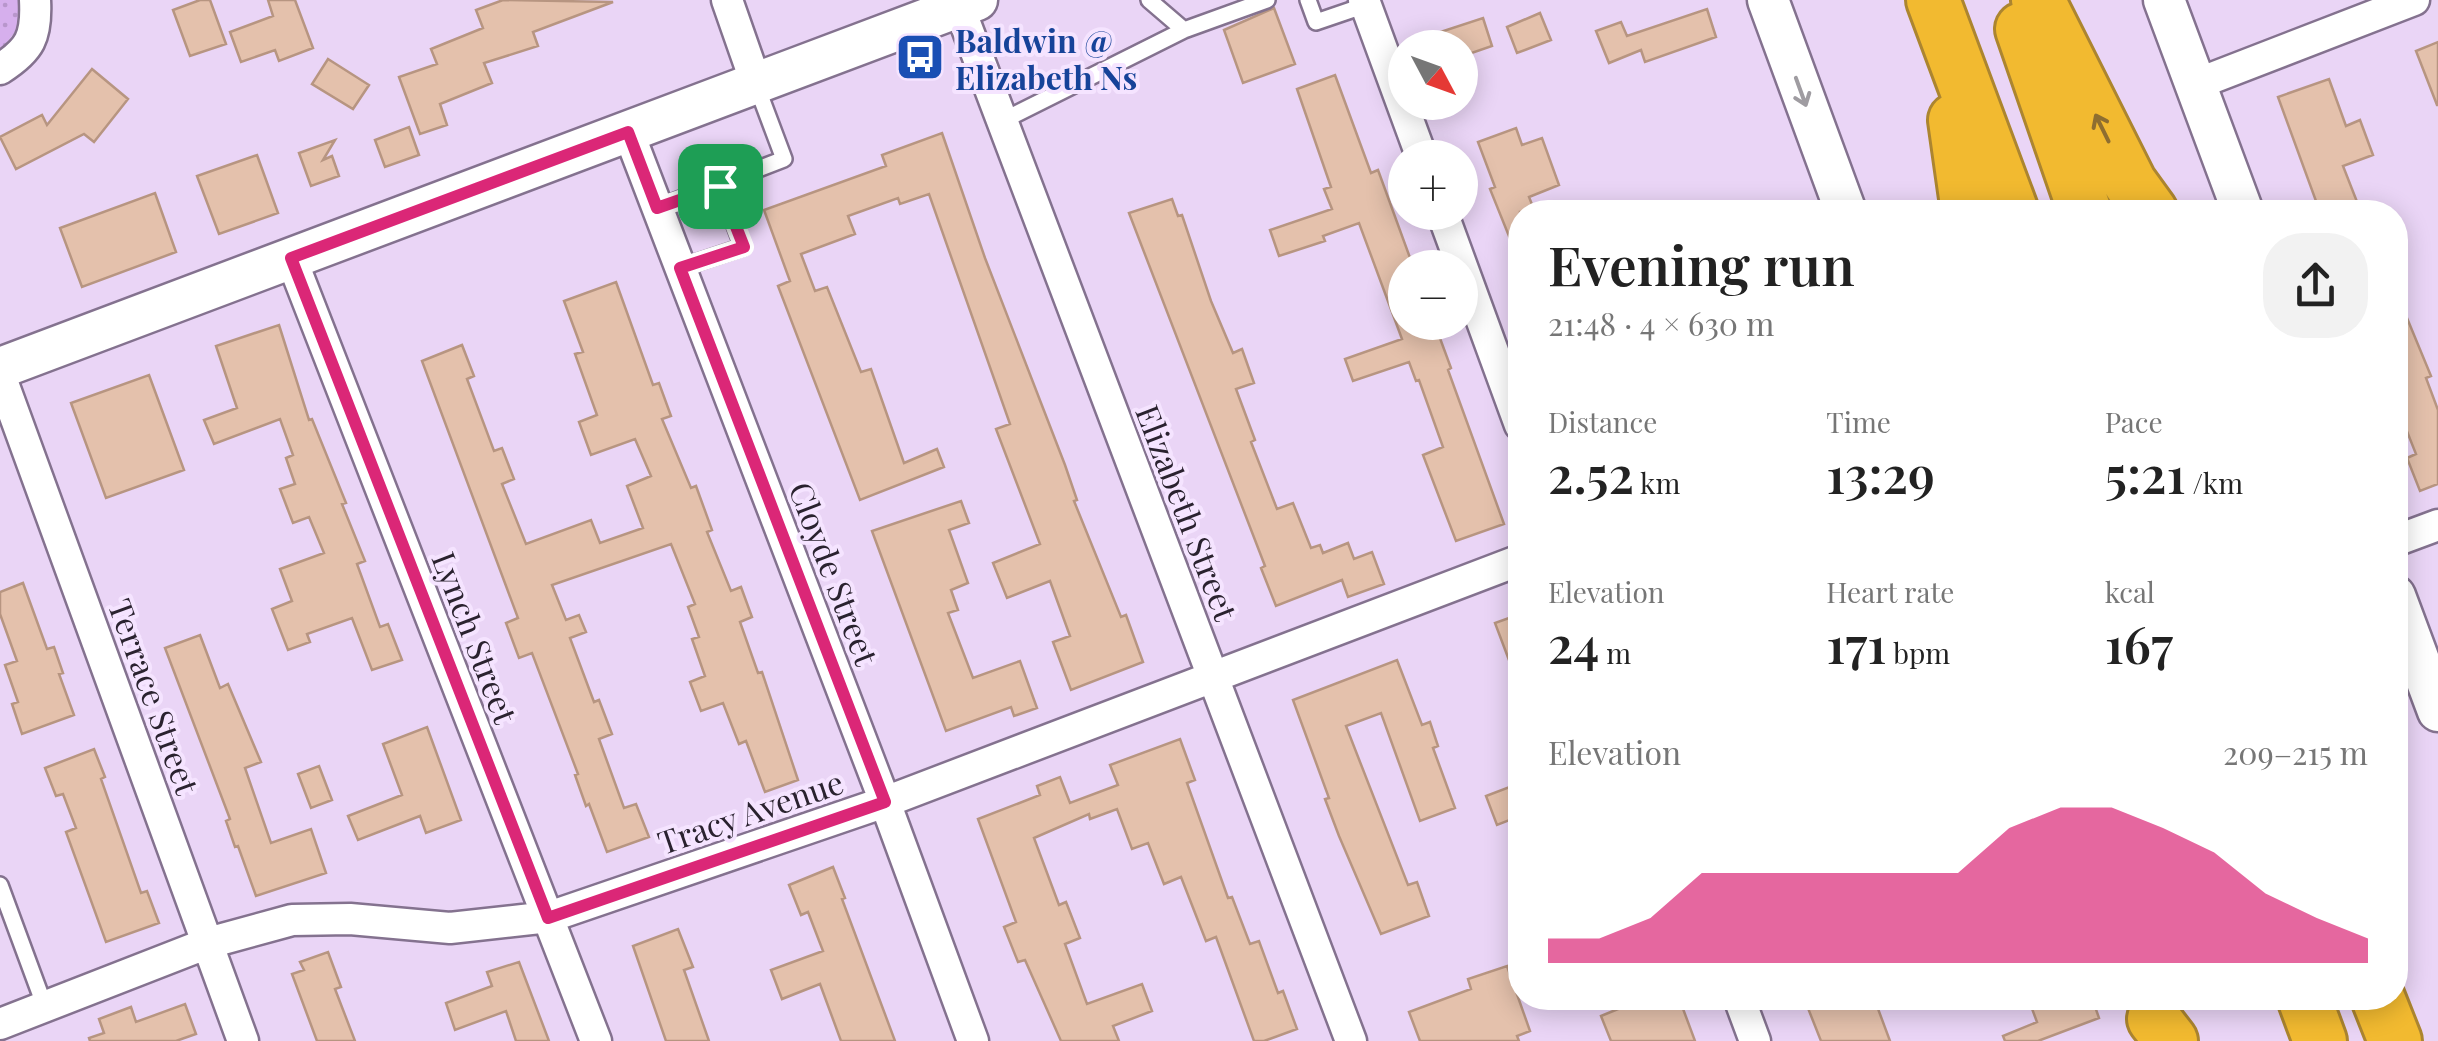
<!DOCTYPE html>
<meta charset="utf-8">
<style>
:root{--surface:#fff;--page:#f2f2f2;--text:#222;--muted:#767676;--accent:#db2777}
body{margin:0;font-family:"Playfair Display",serif;background:var(--page);color:var(--text);height:100vh;display:flex;flex-direction:column;font-size:38px;white-space:nowrap}
*{box-sizing:border-box;margin:0}
p{font-size:32px;color:var(--muted)}
.icon{flex:none;width:55px;height:55px;fill:none;stroke:currentColor;stroke-width:2;stroke-linecap:round;stroke-linejoin:round}
.map{position:relative;flex:1;overflow:hidden}
.details{position:absolute;left:1508px;top:200px;width:900px;height:810px;display:flex;flex-direction:column;background:var(--surface);border-radius:40px;box-shadow:0 5px 25px #0003}
.details>*{flex:none}
.needle{width:65px;rotate:131deg}
.tools{position:absolute;left:1388px;top:30px;display:grid;gap:20px}
.tools a{display:grid;place-items:center;width:90px;height:90px;border-radius:50%;background:var(--surface);box-shadow:0 5px 25px #0003;font-size:50px}
.pin{position:absolute;display:grid;place-items:center;width:85px;height:85px;color:#fff;margin:-42px;border-radius:20px;box-shadow:0 5px 15px #0006}
.round{display:grid;place-items:center;flex:none;width:105px;height:105px;border-radius:40px;background:var(--page)}
.head{display:flex;align-items:center;justify-content:space-between;height:170px;padding:0 40px}
h1{font-size:55px;font-weight:600;line-height:75px}
.figures{display:grid;grid-template-columns:repeat(3,1fr);gap:15px;height:170px;padding:10px 40px}
.figures div{display:grid;align-content:center}
.figures b{font-size:50px;font-weight:600}
.figures small{font-size:28px;font-weight:400}
.figures p{font-size:28px}
.chart{height:280px;padding:20px 40px}
.chart p{display:flex;justify-content:space-between}
.chart svg{width:100%;height:180px;margin-top:10px;fill:var(--accent);opacity:.7}
.map>svg:first-child{display:block}
.park{fill:url(#park-dots)}
.building{fill:#e4c1ac;stroke:#b79581;stroke-width:2.5}
.lines{fill:none;stroke-linecap:round;stroke-linejoin:round}
.service-casing{stroke:#84728f;stroke-width:20}
.minor-casing{stroke:#84728f;stroke-width:35}
.secondary-casing{stroke:#84728f;stroke-width:45}
.motorway-casing{stroke:#ac8530;stroke-width:58}
.service{stroke:#fff;stroke-width:15}
.minor{stroke:#fff;stroke-width:30}
.secondary{stroke:#fff;stroke-width:40}
.motorway{stroke:#f2ba30;stroke-width:52}
.oneway{stroke:#9f9ca1}
.oneway2{stroke:#8e6e30}
.route-casing{stroke:#fff;stroke-width:20}
.route{stroke:#db2777;stroke-width:12}
.labels{text-anchor:middle;dominant-baseline:central;stroke-width:8;stroke-linejoin:round;paint-order:stroke}
.transit-label{font-size:32px;font-weight:bold;fill:#164399;stroke:#f5e4ff;text-anchor:start}
.street-label{font-size:32px;fill:#2a222f;stroke:#f5e4ff}
</style>
<div class="map">
<svg width="2438" height="1041" viewBox="0 0 2438 1041">
<defs>
<pattern id="park-dots" width="8" height="8" patternUnits="userSpaceOnUse" patternTransform="scale(2.5)"><rect width="8" height="8" fill="#d6afed"/><path d="M2 2h.1M6 6h.1" fill="none" stroke="#b896cc" stroke-width="1.8" stroke-linecap="round"/></pattern>
</defs>
<rect width="100%" height="100%" fill="#ead5f6"/>
<path class="park" d="M0 0H23L20 25 0 52Z"/>
<path class="building" d="M200 0H210L226 44 190 56 173 10Z
M268 0H295L313 48 279 61 275 50 241 62 230 32 273 16Z
M503 0 613 2 533 32 538 46 484 63 492 83 440 104 447 125 420 134 399 77 437 64 431 49 483 28 476 10Z
M1274 8 1295 64 1243 83 1224 30Z
M1707 9 1716 37 1645 62 1641 50 1609 63 1596 31 1621 22 1627 36Z
M1540 13 1551 40 1517 53 1507 27Z
M1483 18 1492 46 1460 57V48H1404V44Z
M2438 42V105H2437L2416 51Z
M328 59 369 85 353 109 312 84Z
M92 69 128 99 94 142 84 134 16 169 0 137 42 115 47 125Z
M1335 75 1371 173 1378 170 1413 266 1405 268V322H1434L1451 368 1448 370 1504 524 1456 541 1423 455 1443 447 1419 380 1416 381 1409 362 1353 381 1345 359 1402 339 1359 223 1323 236 1325 241 1279 256 1270 230 1332 209 1324 189 1331 187 1297 89Z
M2329 79 2346 126 2360 120 2373 155 2343 166 2361 212H2320L2278 97Z
M409 127 419 155 385 167 375 140Z
M1516 128 1522 145 1542 138 1559 185 1529 197 1535 212H1520L1519 261 1490 189 1495 187 1478 142Z
M942 133 985 258 1065 465 1077 500 1074 501 1121 617 1126 615 1143 662 1071 690 1053 642 1070 636 1050 581 1007 598 993 563 1040 544 996 429 1010 424 929 194 900 204 898 198 848 216 855 234 801 254 815 291 827 287 861 372 871 369 904 463 937 449 944 467 860 500 778 286 790 281 764 210 886 166 882 155Z
M335 140 323 160 332 156 339 176 311 186 299 153Z
M257 155 278 213 219 234 197 176Z
M155 193 176 252 82 287 60 228Z
M1172 199 1178 216 1182 215 1211 301 1233 353 1242 349 1254 383 1236 389 1255 440 1251 442 1277 509 1293 503 1311 548 1320 545 1323 553 1348 543 1354 559 1372 552 1384 584 1348 597 1342 580 1276 606 1261 568 1265 566 1129 213Z
M616 282 653 385 659 383 671 416 662 419 691 488 696 486 712 530 707 532 731 591 741 587 752 617 740 622 758 673 762 672 798 780 765 792 746 741 739 744 723 703 701 711 690 682 705 676 692 639 699 637 688 607 695 604 671 544 552 585 566 620 579 615 586 632 570 638 594 702 599 700 612 734 599 739 624 808 636 804 649 837 607 852 589 804 586 806 575 775 578 774 532 653 519 658 506 623 518 618 422 361 462 345 474 376 467 379 494 451 502 448 514 479 502 484 526 544 591 520 600 543 643 528 627 486 651 476 635 439 591 455 579 422 597 415 575 354 583 352 564 301Z
M2395 289 2431 376 2426 378 2438 410V484L2420 491 2407 458 2416 454 2395 401Z
M279 325 309 420 312 419 346 503 342 504 365 561 357 564 380 627 388 624 402 660 372 670 352 618 307 634 310 642 288 650 272 609 292 601 280 569 324 553 309 517 293 523 280 489 295 484 286 458 293 455 280 419 214 444 204 420 237 408 216 346Z
M149 375 184 470 106 498 71 403Z
M961 501 969 523 949 530 968 583 951 590 958 610 948 613 973 678 1020 661 1037 708 1014 716 1011 707 946 731 872 531Z
M23 583 47 649 54 647 63 673 59 674 74 715 22 734 12 704 18 702 5 665 17 661 0 614V592Z
M1520 614V683L1518 684 1495 623Z
M200 635 220 688 228 684 261 762 245 768 271 843 311 829 326 873 256 896 238 846 235 847 226 821 230 819 165 648Z
M1397 660 1422 725 1430 722 1438 746 1433 748 1455 808 1420 821 1381 713 1346 726 1408 885 1417 882 1429 916 1381 934 1339 836 1325 799 1329 798 1293 700Z
M427 727 461 820 426 833 420 816 358 840 348 816 402 795 383 744Z
M1180 739 1195 780 1187 783 1228 898 1232 897 1250 944 1259 941 1278 993 1283 991 1297 1029 1264 1041H1254L1216 937 1206 941 1181 877 1164 884 1148 843 1132 849 1117 809 1090 819 1089 814 1034 838 1059 905 1066 902 1080 938 1065 944 1087 1004 1142 984 1152 1011 1113 1026 1119 1041H1061L1025 960 1018 962 1004 927 1016 922 978 819 1040 795 1037 786 1060 777 1070 803 1118 785 1110 765Z
M94 749 105 777 101 779 141 893 147 891 159 923 106 942 66 832 76 828 63 794 56 796 45 768Z
M319 766 332 800 311 808 298 774Z
M1520 783V816L1497 825 1486 796Z
M833 867 845 898 842 899 895 1041H841L820 984 782 999 771 970 823 951 808 912 801 915 789 885Z
M678 929 693 967 684 970 709 1041H666L633 946Z
M328 952 341 987 335 989 355 1041H317L292 974 304 970 300 962Z
M519 962 549 1041H516L506 1011 455 1030 446 1003 492 986 487 972Z
M1507 966 1530 1031 1517 1036 1519 1041H1420L1409 1012 1471 989 1468 979Z
M1613 998H1679L1695 1041H1611L1601 1016 1618 1009Z
M1804 998H1874L1890 1041H1821Z
M2053 998H2092L2099 1018 2038 1041H2005L2003 1036 2037 1022 2031 1006Z
M185 1004 196 1034 176 1041H90L89 1038 104 1033 99 1019 131 1007 136 1022Z"/>
<g class="lines">
<g class="service-casing">
<path id="service" d="M1149 0 1184 30
M1308 0 1316 22 1366 5
M1002 121 1184 30 1267 0
M657 208 784 159 757 87
M680 268 743 247 720 186
M0 885 45 1007"/>
</g>
<g class="minor-casing">
<path id="minor" d="M727 0 756 83
M1364 0 1422 158
M959 7 1351 1041
M0 69C30 50 37 37 35 0
M2194 85 2414 0
M628 131 885 802 973 1041
M1442 212 1520 425
M291 258 596 1041
M0 375 243 1041
M2395 541 2438 525
M1739 998 1755 1041
M0 1024 208 943 292 920 350 919 450 928 549 917 885 802 1520 560"/>
</g>
<g class="secondary-casing">
<path id="secondary" d="M1768 0 1846 212
M2164 0 2243 212
M0 368 977 0
M2395 596 2438 711"/>
</g>
<g class="motorway-casing">
<path id="motorway" d="M1933 0 2012 212
M2038 0 2130 183 2151 212
M2022 29 2085 212
M1955 120 1968 212
M2304 998 2320 1041
M2378 998 2395 1041
M2154 1019 2171 1041"/>
</g>
<use href="#service" class="service"/>
<use href="#minor" class="minor"/>
<use href="#secondary" class="secondary"/>
<use href="#motorway" class="motorway"/>
</g>
<defs><path id="oneway-shaft" d="M-6 0H5M1.5-3L5.5 0L1.5 3" fill="none" stroke-width="1.6" stroke-linecap="round" stroke-linejoin="round" transform="scale(2.5)"/></defs>
<use class="oneway" href="#oneway-shaft" transform="translate(1801 92) rotate(70)"/>
<use class="oneway2" href="#oneway-shaft" transform="translate(2102 128) rotate(-116)"/>
<g class="lines">
<g class="route-casing">
<path id="route" d="M628 132 657 208 720 186 744 247 680 268 885 802 548 918 291 258Z"/>
</g>
<use href="#route" class="route"/>
</g>
<defs>
<g id="bus-square" transform="scale(2.5)"><rect x="-9" y="-9" width="18" height="18" rx="4" fill="#1a4fb4" stroke="#f5e4ff"/><path d="M-5-6H5V4H4V6H2V4H-2V6H-4V4H-5ZM-3.5-4V0h7V-4ZM-3.5 1.2v1.5H-2V1.2ZM2 1.2v1.5H3.5V1.2Z" fill="#fff"/></g>
</defs>
<g fill-rule="evenodd">
<use href="#bus-square" x="920" y="57"/>
</g>
<g class="labels">
<g class="transit-label">
<text x="955" y="39">Baldwin @<tspan x="955" dy="37">Elizabeth Ns</tspan></text>
</g>
<g class="street-label">
<text transform="translate(1188 512) rotate(69)">Elizabeth Street</text>
<text transform="translate(835 573) rotate(69)">Cloyde Street</text>
<text transform="translate(476 637) rotate(69)">Lynch Street</text>
<text transform="translate(155 696) rotate(70)">Terrace Street</text>
<text transform="translate(750 811) rotate(-19)">Tracy Avenue</text>
</g>
</g>
</svg>
<div class="tools">
<a><svg class="needle" viewBox="-14 -14 28 28"><path d="M0-13l5 13h-10z" fill="#e53935"/><path d="M0 13l5-13h-10z" fill="#767676"/></svg></a>
<a>+</a>
<a>−</a>
</div>
<div class="pin" style="left:720px;top:186px;background:#1e9e55"><svg class="icon" aria-label="arrive" viewBox="0 0 24 24"><path d="M6 21V4h12l-3 4 3 4H6"/></svg></div>
<section class="details">
<div class="head"><div><h1>Evening run</h1><p>21:48 · 4 × 630 m</p></div><a class="round"><svg class="icon" aria-label="share" viewBox="0 0 24 24"><path d="M12 15V3M7 8l5-5 5 5M5 13v7h14v-7"/></svg></a></div>
<div class="figures">
<div><p>Distance</p><b>2.52<small> km</small></b></div>
<div><p>Time</p><b>13:29</b></div>
<div><p>Pace</p><b>5:21<small> /km</small></b></div>
</div>
<div class="figures">
<div><p>Elevation</p><b>24<small> m</small></b></div>
<div><p>Heart rate</p><b>171<small> bpm</small></b></div>
<div><p>kcal</p><b>167</b></div>
</div>
<div class="chart"><p><span>Elevation</span>209–215 m</p>
<svg viewBox="0 0 160 44" preserveAspectRatio="none"><path d="M0 44V38L10 38L20 33L30 22L40 22L50 22L60 22L70 22L80 22L90 11L100 6L110 6L120 11L130 17L140 27L150 33L160 38V44z"/></svg>
</div>
</section>
</div>
